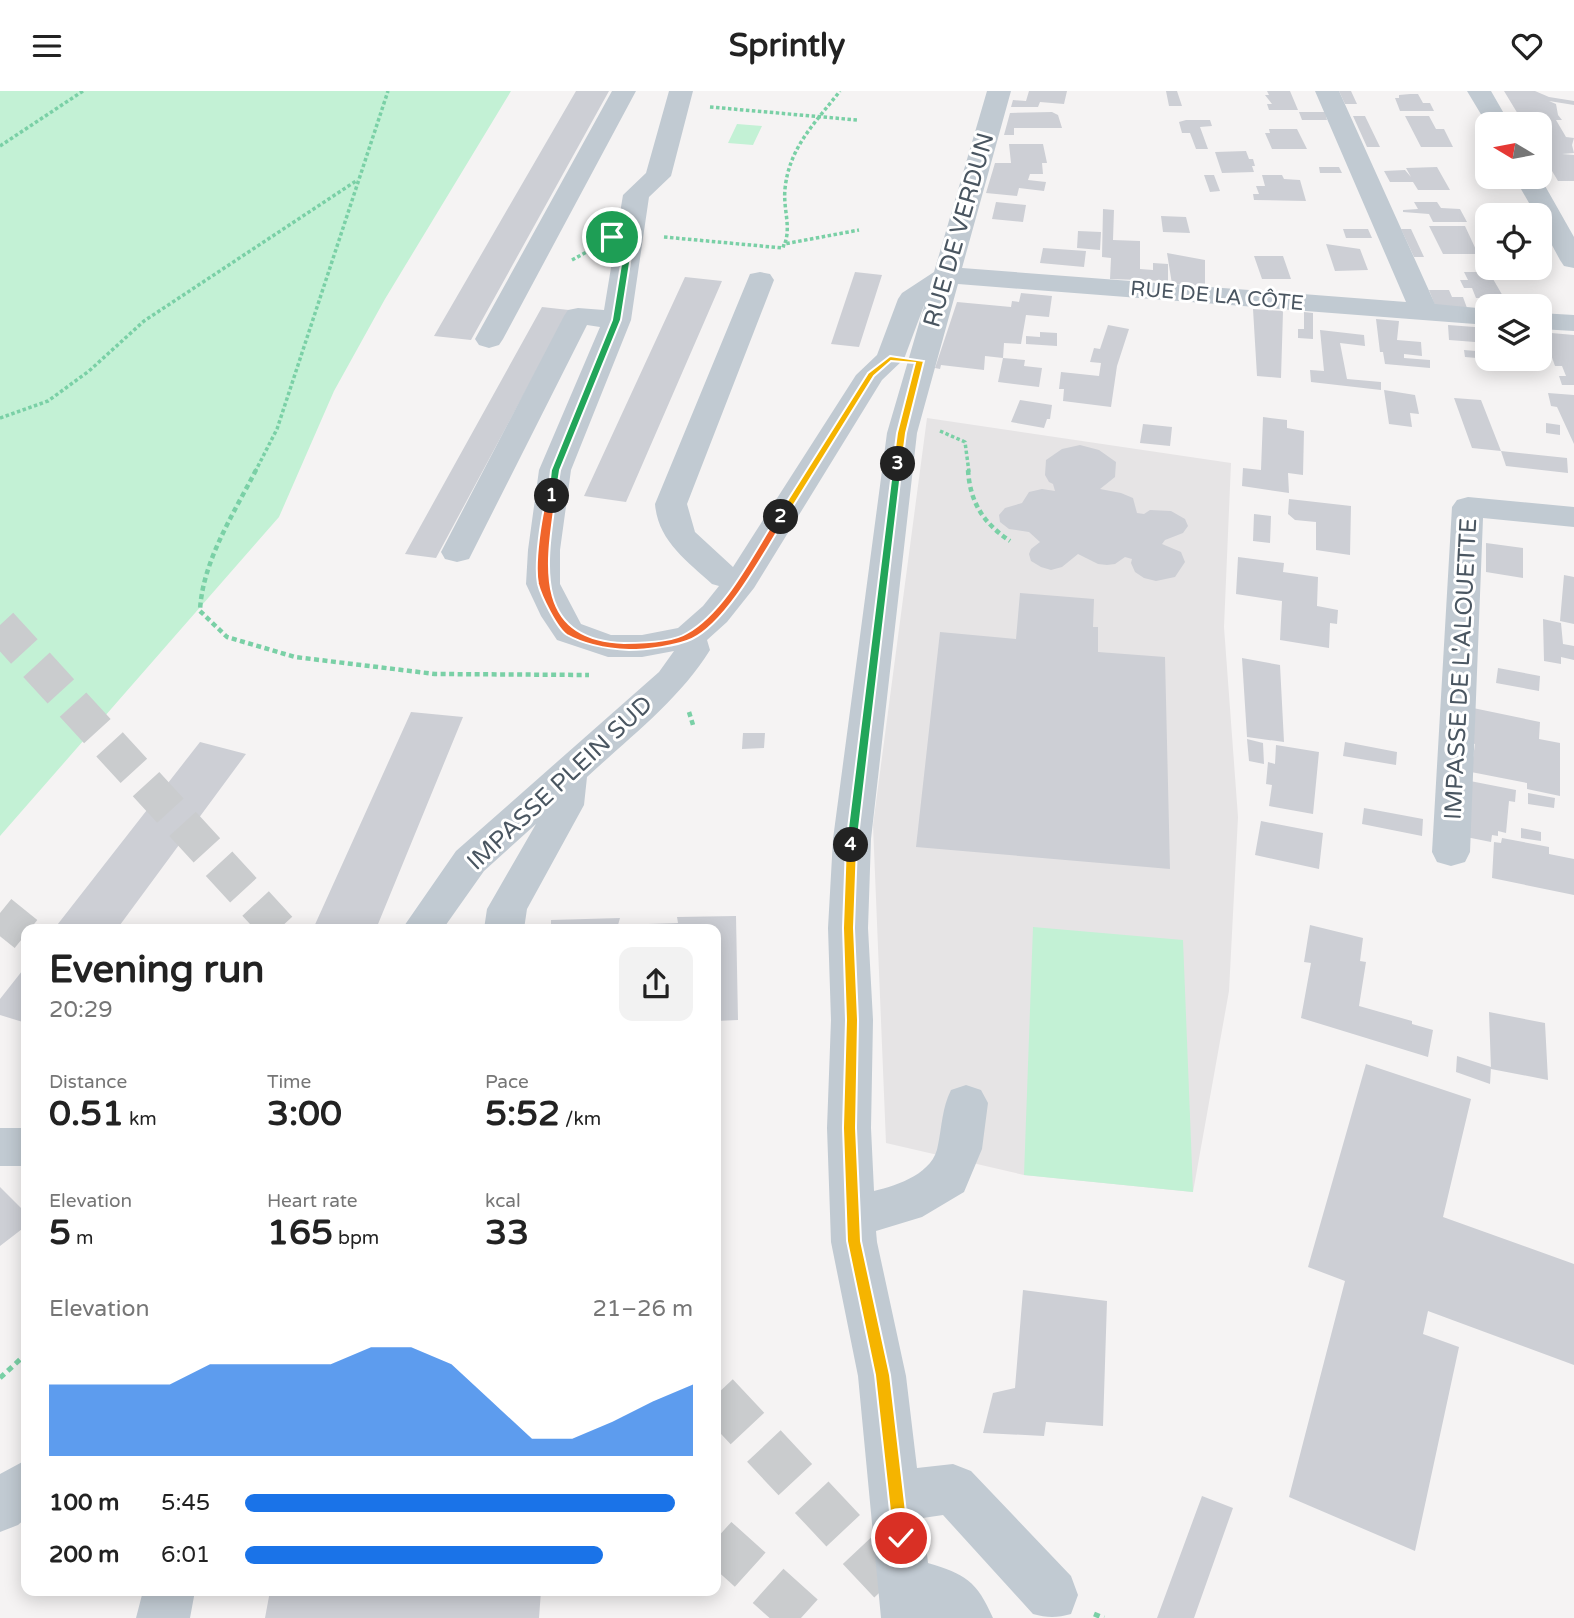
<!DOCTYPE html>
<meta charset="utf-8">
<style>
:root{--surface:#fff;--page:#f2f2f2;--text:#222;--muted:#767676;--accent:#1a73e8}
body{margin:0;font-family:"Varela Round",sans-serif;background:var(--page);color:var(--text);height:100vh;display:flex;flex-direction:column;font-size:26px;white-space:nowrap}
*{box-sizing:border-box;margin:0}
p{font-size:23px;color:var(--muted)}
.icon{flex:none;width:38px;height:38px;fill:none;stroke:currentColor;stroke-width:2;stroke-linecap:round;stroke-linejoin:round}
.map{position:relative;flex:1;overflow:hidden}
.details{position:absolute;left:21px;top:833px;width:700px;height:672px;display:flex;flex-direction:column;background:var(--surface);border-radius:14px;box-shadow:0 4px 18px #0003}
.details>*{flex:none}
.needle{width:46px;rotate:280deg}
.tools{position:absolute;left:1475px;top:21px;display:grid;gap:14px}
.tools a{display:grid;place-items:center;width:77px;height:77px;border-radius:14px;background:var(--surface);box-shadow:0 4px 18px #0003;font-size:35px}
.pin{position:absolute;display:grid;place-items:center;width:60px;height:60px;color:#fff;margin:-30px;border:4px solid #fff;border-radius:50%;box-shadow:0 2px 7px #0007}
.km{position:absolute;width:35px;height:35px;margin:-18px;border-radius:50%;background:#222;color:#fff;font-size:19px;line-height:35px;text-align:center}
.round{display:grid;place-items:center;flex:none;width:74px;height:74px;border-radius:14px;background:var(--page)}
.summary{display:flex;align-items:center;justify-content:space-between;height:119px;padding:0 28px}
h1{font-size:38px;font-weight:800;line-height:52px}
.figures{display:grid;grid-template-columns:repeat(3,1fr);gap:10px;height:119px;padding:7px 28px}
.figures div{display:grid;align-content:center}
.figures b{font-size:35px;font-weight:800}
.figures small{font-size:19px;font-weight:400}
.figures p{font-size:19px}
.chart{height:196px;padding:14px 28px}
.chart p{display:flex;justify-content:space-between}
.chart svg{width:100%;height:126px;margin-top:7px;fill:var(--accent);opacity:.7}
ul{padding:0 28px;list-style:none;font-size:23px}
li{display:grid;grid-template-columns:112px 84px 1fr;align-items:center;height:52px}
li i{height:18px;border-radius:9px;background:var(--accent)}
header{display:flex;justify-content:space-between;align-items:center;height:91px;padding:0 28px;background:var(--surface);font-size:32px;font-weight:800}
.map>svg:first-child{display:block}
.education{fill:#e6e4e5}
.green{fill:#c3f1d5}
.building{fill:#cdcfd5}
.lines{fill:none;stroke-linecap:round;stroke-linejoin:round}
.highway-tunnel-far1{stroke:#caccce;stroke-width:36;stroke-dasharray:36 18;stroke-linecap:butt}
.highway-tunnel{stroke:#caccce;stroke-width:46;stroke-dasharray:46 24;stroke-linecap:butt}
.path-far2{stroke:#7ad0a6;stroke-width:3.5;stroke-dasharray:3.5 2.5;stroke-linecap:butt}
.path-far1{stroke:#7ad0a6;stroke-width:4.5;stroke-dasharray:5 3.5;stroke-linecap:butt}
.path{stroke:#7ad0a6;stroke-width:5;stroke-dasharray:6 4.5;stroke-linecap:butt}
.minor{fill:#c1cad2;fill-rule:evenodd}
.split-1{fill:#22a559;stroke:#fff;stroke-width:2}
.split-2{fill:#f0652b;stroke:#fff;stroke-width:2}
.split-3{fill:#f5b400;stroke:#fff;stroke-width:2}
.split-4{fill:#22a559;stroke:#fff;stroke-width:2}
.split-5{fill:#f5b400;stroke:#fff;stroke-width:2}
.labels{text-anchor:middle;dominant-baseline:central;stroke-width:6;stroke-linejoin:round;paint-order:stroke}
.far-street-label{font-size:21px;fill:#4a5661;stroke:#fff}
.street-label{font-size:24px;fill:#4a5661;stroke:#fff}
</style>
<header><svg class="icon" aria-label="menu" viewBox="0 0 24 24"><path d="M4 6h16M4 12h16M4 18h16"/></svg>Sprintly<svg class="icon" aria-label="heart" viewBox="0 0 24 24"><path d="M12 20l-8-8c-3-5 5-10 8-4 3-6 11-1 8 4z"/></svg></header>
<div class="map">
<svg width="1574" height="1527" viewBox="0 0 1574 1527">
<rect width="100%" height="100%" fill="#f5f3f3"/>
<path class="education" d="M927 327 1231 372 1224 536 1238 726 1229 900 1193 1101 1024 1084 886 1052 873 734Z"/>
<path class="green" d="M0 0H511L385 208 334 300 279 426 0 745Z
M737 33 762 35 753 54 728 52Z
M1033 836 1183 849 1193 1101 1024 1084Z"/>
<path class="building" d="M576 0H609L471 249 434 245Z
M1029 0H1067L1064 13 1040 11 1038 16H1011L1013 9 1026 10Z
M1166 0H1177L1182 15H1169Z
M1267 0H1290L1298 19H1269L1267 13H1272L1265 4H1269Z
M1339 0H1351L1357 13H1345Z
M1504 0H1535L1549 6 1574 10V14L1549 10 1556 13 1558 24 1562 29H1556L1566 46 1574 47 1572 54 1574 62 1562 63 1574 64V90H1558L1540 60V33H1524Z
M1410 3H1418L1423 12H1430L1434 20H1400L1395 7H1399V4Z
M1052 21 1058 24 1062 37H1014V44H1004L1010 22Z
M1299 21H1325L1327 29H1302Z
M1353 25H1365L1380 56H1367Z
M1405 25H1429L1436 38H1444L1453 56H1421Z
M1186 29H1210L1212 35 1200 36 1208 58H1196L1190 42H1182L1179 31Z
M1269 38H1297L1307 58H1272L1265 42H1270Z
M1009 53H1043L1047 72H1042L1043 83H1030L1028 89 1046 91 1044 100 1019 97 1017 105 986 102 995 72H1011Z
M1246 60 1249 68H1253L1255 75H1252L1254 81 1222 82 1215 61Z
M1319 76H1339L1342 82H1320Z
M1437 76 1450 99H1418L1413 91H1390L1384 80 1405 79 1411 86 1406 77Z
M1204 84H1214L1220 100 1210 101Z
M1262 84H1282L1284 88 1300 89 1306 110 1254 109 1253 103H1259L1256 95H1265Z
M996 111 1026 114 1023 131 992 128Z
M1414 111H1437L1441 117 1460 118 1467 131H1433L1429 123 1403 121V119L1418 118Z
M1103 118 1114 119 1113 149 1140 150V178L1153 179V172L1168 173V190L1110 188 1111 167 1102 166Z
M1161 125 1186 126 1190 142 1163 141Z
M1429 135H1465L1478 163H1443Z
M1343 138H1368L1372 147H1346Z
M1401 138H1411L1424 166H1414Z
M1078 140 1101 141 1100 159 1077 157Z
M1326 153 1360 158 1368 179 1335 180Z
M1043 157 1086 160 1084 176 1040 172Z
M1167 162 1205 169V195L1172 193Z
M1254 165H1283L1291 188H1262Z
M855 181 882 184 859 256 831 253Z
M1464 181H1489L1504 207H1476L1472 197H1464L1460 189H1468Z
M685 186 722 190 626 411 584 405Z
M1429 199H1449L1452 206H1463L1467 217 1435 214Z
M1021 202 1052 205 1049 226 1026 224 1021 253 1004 252 1003 267 985 265 984 279 941 274 940 278 935 277 957 211 1011 216 1012 210 1019 211Z
M542 216 569 219 436 467 405 463Z
M1253 218 1283 220 1281 287 1257 285Z
M1304 221 1313 222V248L1298 247V238H1304Z
M1376 228 1399 230 1397 249 1421 251 1422 265 1404 263V267L1430 269V277L1385 273 1383 261H1380Z
M1108 234 1129 238 1117 275 1111 316 1063 310 1064 298H1059L1061 281 1099 285 1101 272 1090 271 1094 257 1100 258Z
M1448 234 1488 237V252L1449 249Z
M1320 239 1364 244 1365 255 1340 252 1347 288 1381 291V299L1311 291 1310 279 1324 280Z
M1040 241 1057 242V255L1026 253V245L1040 246Z
M1540 241 1574 244V294H1562L1559 285H1566L1562 275H1555L1549 258 1540 257Z
M1464 259 1488 261V268L1465 266Z
M1003 267 1025 269 1024 275 1042 277 1039 296 998 291Z
M1384 299 1415 304 1419 323 1410 322 1412 336 1389 333Z
M1548 302 1574 304V353L1557 316 1551 315Z
M1454 307 1481 309 1501 360 1472 357Z
M1020 309 1052 314 1050 328H1047L1044 337 1011 331Z
M1263 326 1287 329V337L1304 340 1303 384 1288 382 1289 402 1242 395 1243 377 1261 379Z
M1546 332 1560 334V344L1546 342Z
M1143 333 1172 336 1170 355 1140 352Z
M1080 354 1099 359 1116 371 1115 386 1100 398 1121 402 1133 407 1137 422 1144 423 1150 419 1171 420 1185 428 1188 435 1183 442 1165 449 1162 453 1181 461 1185 471 1175 486 1156 490 1144 487 1135 481 1131 472 1132 468 1125 466 1115 473 1107 474 1098 473 1078 463 1062 476 1051 479 1041 476 1031 470 1029 463 1031 458 1040 451 1029 441 1009 438 1000 431 999 424 1005 417 1022 412 1029 401 1042 398 1055 400 1053 393 1049 391 1045 384 1046 369 1062 358Z
M1501 360 1567 367 1568 382 1506 375Z
M1289 408 1351 415 1350 464 1316 459V431L1295 429 1288 423Z
M1254 423 1271 425 1270 452 1253 450Z
M1486 452 1523 457V487L1486 481Z
M1238 466 1284 472 1283 481 1318 486 1317 515 1338 519 1337 533 1330 532 1329 557 1280 549 1282 510 1236 503Z
M1564 484 1574 486V533L1560 530Z
M1020 502 1094 508 1093 536H1098V561L1165 566 1170 778 916 756 940 541 1016 548Z
M1543 528 1561 532 1563 553 1574 555V569L1561 566V573L1544 570Z
M1242 567 1280 574 1284 651 1247 646Z
M1498 577 1540 585 1539 600 1496 592Z
M1473 617 1540 631 1539 648 1560 652V705L1527 698V692L1471 681 1475 653 1471 652Z
M411 621 463 626 376 838H313Z
M743 642H765L764 657 742 658Z
M1247 648 1263 652 1264 673 1249 670Z
M200 651 246 663 117 838H54Z
M1345 651 1397 661 1396 674 1343 665Z
M1276 654 1319 661 1313 723 1269 715 1272 694 1266 693 1268 671 1275 673Z
M1470 690 1516 699 1515 711 1509 710 1506 742 1498 740V745L1492 744 1491 751 1466 746Z
M1528 702 1555 707 1554 717 1528 713Z
M1364 717 1423 728 1422 745 1362 733Z
M1261 730 1323 742 1319 778 1255 764Z
M1521 737 1541 741V750L1521 747Z
M1502 747 1549 756V763L1574 768V804L1492 787 1494 751 1501 752Z
M736 825 738 929 716 930V838H551V829L620 827 618 834 678 832 677 826Z
M1310 834 1363 847 1360 870 1366 871 1359 915 1412 930V933L1433 939 1428 966 1301 927 1311 872 1304 871Z
M26 875V932L0 924V908Z
M1489 921 1545 932 1548 989 1491 978Z
M1457 965 1491 976 1490 993 1456 981Z
M1366 973 1471 1008 1443 1126 1574 1173V1274L1428 1220 1423 1243 1459 1256 1415 1460 1289 1406 1345 1190 1308 1176Z
M0 1096 26 1122V1135L0 1155Z
M1023 1199 1107 1210 1103 1335 1046 1331 1044 1345 983 1342 993 1302 1015 1297Z
M1202 1405 1233 1417 1194 1527H1157Z
M270 1500H541L539 1527H265Z"/>
<g class="lines">
<path class="highway-tunnel-far1" d="M0 534 279 838
M0 822 26 843"/>
<path class="highway-tunnel" d="M716 1304 925 1527
M716 1448 804 1527"/>
<path class="path-far2" d="M710 16 857 29
M0 55 83 0
M664 146 783 157 784 153 859 139
M785 152C791 135 783 117 785 98 789 56 816 31 840 0
M572 169 592 158
M0 327 48 310 89 280 144 230 356 90
M940 340 965 351 969 381
M255 381 277 338 388 0"/>
<path class="path-far1" d="M256 379C234 422 202 471 200 520L227 546 295 566 435 583 589 584
M968 379C970 411 983 432 1010 450
M689 621 693 634"/>
<path class="path" d="M0 1287 26 1263
M1094 1523 1104 1527"/>
<path class="minor" d="M612 0H636L503 248 499 254 489 257 479 254 475 248Z
M669 0H693L671 85 649 106 631 229 571 379 560 459V493L581 533 611 544H642L678 537 703 515 719 495 712 493C687 470 658 450 655 413L750 183 760 181 770 183 774 189 687 413 695 441 733 476 856 284 877 264 898 208 902 202 934 181 987 0H1011L962 177 1406 211 1315 0H1339L1435 213 1488 218V234L958 193 917 342 871 748 868 837 873 929 871 1037 874 1100C899 1094 934 1082 938 1054 942 1035 942 1017 951 999L966 994 981 999 988 1012 982 1058 964 1101 922 1126 876 1140 877 1151 906 1285 917 1377 953 1373 971 1380 1071 1485 1078 1504 1071 1523C1057 1527 1047 1527 1033 1523L943 1424 923 1427 928 1472C965 1483 977 1490 993 1527H881L858 1285 831 1151 827 1037 831 929 828 837 833 748 887 342 925 212 904 268 882 289 754 497 727 531 707 549 710 559C679 609 630 646 587 686L584 714 527 818 524 838H484L487 818 536 733 484 780 443 838H402L456 760 659 581 674 560 642 566H608L557 549 541 525 526 493 528 459 539 379 600 236 587 234 469 468 457 471 445 468 441 461 564 225 568 219 578 217 604 219 623 104 646 82Z
M1467 0H1491L1510 33H1488V35Z
M1514 86H1540L1574 146V177L1564 175 1560 169 1540 132V124H1536Z
M1540 222 1574 224V240L1540 238Z
M1468 406 1574 416V436L1483 427 1470 761 1465 771 1451 775 1437 771 1432 761 1452 416 1457 409Z
M0 1037H26V1075H0Z
M26 1369V1427L18 1434 0 1441V1383Z
M143 1500H195L190 1527H136Z"/>
</g>
<path class="split-1" d="M630 144 634 146 621 229 560 379 556 405 548 407 551 379 612 229 625 149 608 146Z"/>
<path class="split-2" d="M548 403 556 405C547 469 531 549 624 552 640 552 673 551 687 542 726 520 754 461 778 424L786 426C765 460 728 531 692 548 678 555 645 559 629 559 609 558 585 554 567 544 557 538 541 505 538 493 534 473 541 423 548 403Z"/>
<path class="split-3" d="M890 265 924 270 906 342 902 373 898 376 893 373 897 342 915 272 891 270 874 285 785 428H778L777 426 868 282Z"/>
<path class="split-4" d="M898 370 902 373 857 754 851 759 846 754 893 373Z"/>
<path class="split-5" d="M851 750 857 754 854 837 858 929 856 1037 861 1150 890 1284 909 1447 906 1453 901 1455 896 1453 893 1447 875 1284 847 1150 843 1037 846 929 843 837 846 754Z"/>
<g class="labels">
<g class="far-street-label">
<text transform="translate(1217 205) rotate(5)">RUE DE LA CÔTE</text>
</g>
<g class="street-label">
<text transform="translate(959 139) rotate(-74)">RUE DE VERDUN</text>
<text transform="translate(1461 578) rotate(-87)">IMPASSE DE L'ALOUETTE</text>
<text transform="translate(560 692) rotate(-43)">IMPASSE PLEIN SUD</text>
</g>
</g>
</svg>
<div class="tools">
<a><svg class="needle" viewBox="-14 -14 28 28"><path d="M0-13l5 13h-10z" fill="#e53935"/><path d="M0 13l5-13h-10z" fill="#767676"/></svg></a>
<a><svg class="icon" aria-label="locate" viewBox="0 0 24 24"><circle cx="12" cy="12" r="6"/><path d="M12 2v4M12 18v4M2 12h4M18 12h4"/></svg></a>
<a><svg class="icon" aria-label="layers" viewBox="0 0 24 24"><path d="M12 4l9 5-9 5-9-5zM3 14l9 5 9-5"/></svg></a>
</div>
<div class="pin" style="left:612px;top:146px;background:#1e9e55"><svg class="icon" aria-label="arrive" viewBox="0 0 24 24"><path d="M6 21V4h12l-3 4 3 4H6"/></svg></div>
<div class="pin" style="left:901px;top:1447px;background:#d93025"><svg class="icon" aria-label="check" viewBox="0 0 24 24"><path d="M5 12l5 5 9-10"/></svg></div>
<b class="km" style="left:552px;top:405px">1</b>
<b class="km" style="left:781px;top:426px">2</b>
<b class="km" style="left:898px;top:373px">3</b>
<b class="km" style="left:851px;top:754px">4</b>
<section class="details">
<div class="summary"><div><h1>Evening run</h1><p>20:29</p></div><a class="round"><svg class="icon" aria-label="share" viewBox="0 0 24 24"><path d="M12 15V3M7 8l5-5 5 5M5 13v7h14v-7"/></svg></a></div>
<div class="figures">
<div><p>Distance</p><b>0.51<small> km</small></b></div>
<div><p>Time</p><b>3:00</b></div>
<div><p>Pace</p><b>5:52<small> /km</small></b></div>
</div>
<div class="figures">
<div><p>Elevation</p><b>5<small> m</small></b></div>
<div><p>Heart rate</p><b>165<small> bpm</small></b></div>
<div><p>kcal</p><b>33</b></div>
</div>
<div class="chart"><p><span>Elevation</span>21–26 m</p>
<svg viewBox="0 0 160 44" preserveAspectRatio="none"><path d="M0 44V19L10 19L20 19L30 19L40 12L50 12L60 12L70 12L80 6L90 6L100 12L110 25L120 38L130 38L140 32L150 25L160 19V44z"/></svg>
</div>
<ul>
<li><b>100 m</b>5:45<i style="width:96%"></i></li>
<li><b>200 m</b>6:01<i style="width:80%"></i></li>
</ul>
</section>
</div>
